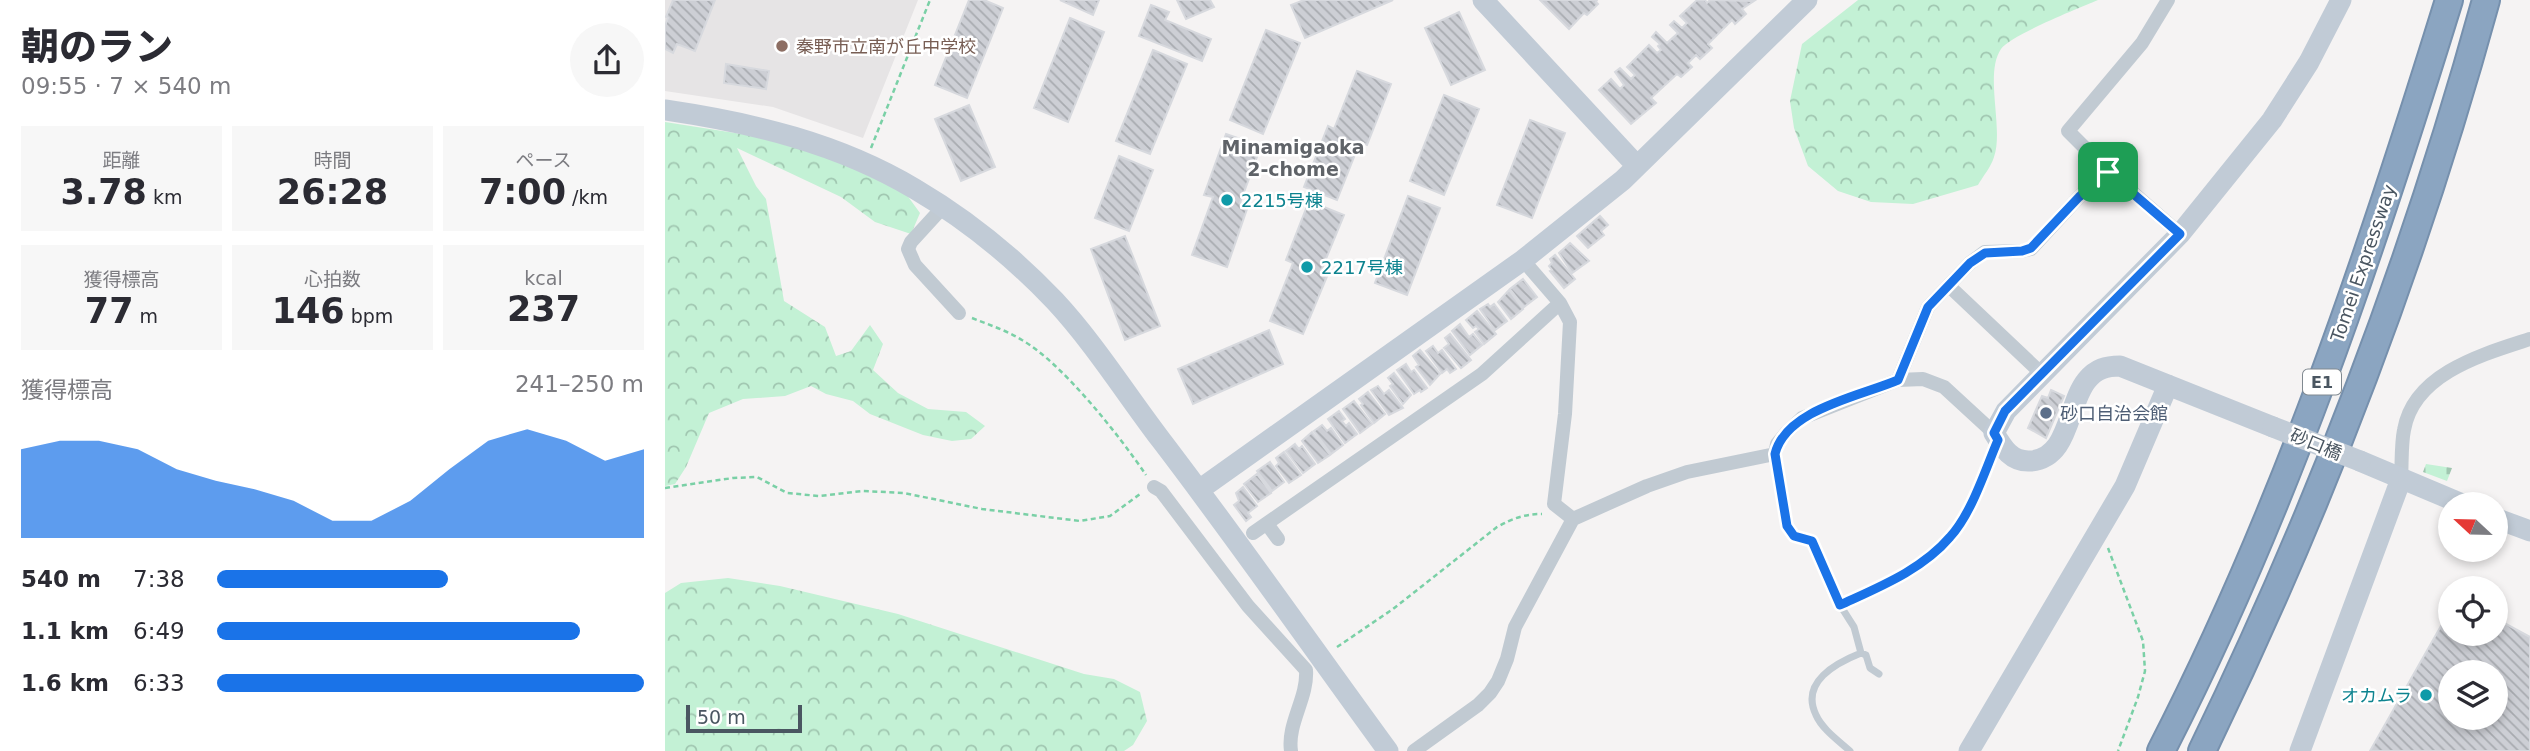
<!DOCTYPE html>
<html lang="ja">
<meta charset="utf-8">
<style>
:root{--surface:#fff;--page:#f7f7f7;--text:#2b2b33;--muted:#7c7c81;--accent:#1a73e8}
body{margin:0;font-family:"DejaVu Sans","Noto Sans JP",sans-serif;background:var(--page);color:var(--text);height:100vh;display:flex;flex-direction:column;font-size:26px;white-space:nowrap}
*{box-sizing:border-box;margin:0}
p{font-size:23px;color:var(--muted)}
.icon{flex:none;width:38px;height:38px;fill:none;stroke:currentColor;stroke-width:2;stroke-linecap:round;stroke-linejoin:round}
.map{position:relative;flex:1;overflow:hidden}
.side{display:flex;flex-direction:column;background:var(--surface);width:665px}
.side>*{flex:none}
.needle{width:46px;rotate:292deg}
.controls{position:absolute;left:1773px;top:492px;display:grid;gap:14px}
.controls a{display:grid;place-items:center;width:70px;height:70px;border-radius:50%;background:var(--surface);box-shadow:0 4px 10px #0003;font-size:35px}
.scale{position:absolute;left:21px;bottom:18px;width:116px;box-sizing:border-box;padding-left:7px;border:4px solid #4a5661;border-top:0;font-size:19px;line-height:24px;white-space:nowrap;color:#4a5661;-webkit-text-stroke:5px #fff;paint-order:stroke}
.pin{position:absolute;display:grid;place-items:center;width:60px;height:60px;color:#fff;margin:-30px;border-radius:14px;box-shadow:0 4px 10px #0006}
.round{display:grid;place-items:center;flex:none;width:74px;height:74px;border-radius:37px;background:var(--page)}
.head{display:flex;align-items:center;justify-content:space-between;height:119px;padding:0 21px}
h1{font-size:38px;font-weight:800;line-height:52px}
.stats{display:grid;grid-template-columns:repeat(3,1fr);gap:10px;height:119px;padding:7px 21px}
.stats div{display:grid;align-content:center;border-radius:0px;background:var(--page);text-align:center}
.stats b{font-size:35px;font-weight:800}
.stats small{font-size:19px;font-weight:400}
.stats p{font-size:19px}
.chart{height:196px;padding:14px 21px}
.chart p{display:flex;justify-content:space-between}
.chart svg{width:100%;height:126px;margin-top:7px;fill:var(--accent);opacity:.7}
ul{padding:0 21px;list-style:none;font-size:23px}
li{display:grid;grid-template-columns:112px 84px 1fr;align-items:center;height:52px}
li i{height:18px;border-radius:9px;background:var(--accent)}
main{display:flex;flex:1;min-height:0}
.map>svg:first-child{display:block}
.education{fill:#e6e4e5}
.forest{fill:url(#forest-crowns)}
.cemetery{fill:url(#cemetery-stones)}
.building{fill:url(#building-back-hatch);stroke:#d7d9de;stroke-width:2;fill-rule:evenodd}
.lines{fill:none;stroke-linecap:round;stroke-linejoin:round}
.highway-casing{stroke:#7690ad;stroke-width:30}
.path{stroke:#7ad0a6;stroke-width:2.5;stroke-dasharray:5 3.5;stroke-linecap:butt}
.lane{stroke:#c1cad2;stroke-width:7}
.street{stroke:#c1cad2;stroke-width:14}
.secondary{stroke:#c1cbd6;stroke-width:21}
.highway{stroke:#8ba5c1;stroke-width:26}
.secondary-bridge{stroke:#c1cbd6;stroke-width:21}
.route-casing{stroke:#fff;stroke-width:14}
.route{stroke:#1a73e8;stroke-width:9}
.education-dot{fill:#8d6e63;stroke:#fff;stroke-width:2.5}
.culture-dot{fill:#0f9aa8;stroke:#fff;stroke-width:2.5}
.service-dot{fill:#5c6f8a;stroke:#fff;stroke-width:2.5}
.labels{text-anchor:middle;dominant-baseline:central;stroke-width:5;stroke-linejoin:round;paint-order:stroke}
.shield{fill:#fff;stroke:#808990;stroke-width:2}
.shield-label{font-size:16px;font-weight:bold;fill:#4a5661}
.education-label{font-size:18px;fill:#785e54;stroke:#fff;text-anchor:start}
.culture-label{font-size:18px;fill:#0d838f;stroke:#fff;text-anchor:start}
.street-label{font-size:18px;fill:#4a5661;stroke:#fff}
.service-label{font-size:18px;fill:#4e5e75;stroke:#fff;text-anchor:start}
.neighbourhood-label{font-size:19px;font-weight:bold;fill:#5f6368;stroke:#fff}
</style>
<main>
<section class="side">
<div class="head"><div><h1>朝のラン</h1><p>09:55 · 7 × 540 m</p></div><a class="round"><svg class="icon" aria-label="share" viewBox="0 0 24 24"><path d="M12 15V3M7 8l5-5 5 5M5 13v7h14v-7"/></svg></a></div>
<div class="stats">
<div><p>距離</p><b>3.78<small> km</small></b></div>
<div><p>時間</p><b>26:28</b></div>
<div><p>ペース</p><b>7:00<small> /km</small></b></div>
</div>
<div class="stats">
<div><p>獲得標高</p><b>77<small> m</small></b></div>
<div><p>心拍数</p><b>146<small> bpm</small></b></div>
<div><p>kcal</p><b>237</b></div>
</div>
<div class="chart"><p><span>獲得標高</span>241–250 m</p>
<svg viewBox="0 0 160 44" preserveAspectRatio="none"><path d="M0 44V13L10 10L20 10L30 13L40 20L50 24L60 27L70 31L80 38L90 38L100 31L110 20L120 10L130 6L140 10L150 17L160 13V44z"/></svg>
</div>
<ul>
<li><b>540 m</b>7:38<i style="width:54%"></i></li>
<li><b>1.1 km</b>6:49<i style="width:85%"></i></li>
<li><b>1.6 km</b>6:33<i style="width:100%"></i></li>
</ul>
</section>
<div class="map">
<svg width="1865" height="751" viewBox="0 0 1865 751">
<defs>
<pattern id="forest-crowns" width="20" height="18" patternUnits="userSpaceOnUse" patternTransform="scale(1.75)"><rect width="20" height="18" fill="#c3f1d5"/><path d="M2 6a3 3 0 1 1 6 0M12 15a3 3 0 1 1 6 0" fill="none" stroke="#a0c6b0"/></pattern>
<pattern id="cemetery-stones" width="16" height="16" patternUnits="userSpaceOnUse" patternTransform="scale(1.75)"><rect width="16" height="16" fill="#c3f1d5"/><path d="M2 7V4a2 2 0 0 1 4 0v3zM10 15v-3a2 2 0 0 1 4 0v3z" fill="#a0c6b0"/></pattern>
<pattern id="building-back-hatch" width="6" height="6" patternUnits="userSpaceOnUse" patternTransform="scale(1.75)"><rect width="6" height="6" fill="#cdcfd5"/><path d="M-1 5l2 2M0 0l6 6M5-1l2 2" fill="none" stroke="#a8abb0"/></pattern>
</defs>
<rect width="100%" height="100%" fill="#f5f3f3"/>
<path class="education" d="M0 0H253L198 138 108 107 0 91Z"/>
<path class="forest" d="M1193 0H1433C1414 8 1346 35 1336 49 1319 74 1339 128 1329 157 1326 167 1318 176 1313 185L1248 204 1206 202 1173 191 1143 166 1129 128 1125 101 1137 44Z
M0 122 83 135 135 148 196 167 239 191 255 213 246 234 210 222 176 197 72 148 91 186 101 199 119 301 160 327 171 356 186 351 205 325 218 344 208 370 233 393 263 409 301 412 320 426 306 439 287 441 258 435 205 414 188 401 161 394 146 386 120 396 78 399 44 413 21 467 10 484 0 486Z
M63 578 115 586 233 614 419 674 449 679 475 692 482 721 468 745 459 751H0V593L16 583Z"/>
<path class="cemetery" d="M1761 464 1787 468 1782 481 1758 472Z"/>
<path class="building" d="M8 0H50L30 51 12 44 8 53 0 49V26L3 18 1 17Z
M304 0H319L338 8 302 98 270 85Z
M395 0H434L428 15Z
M512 0H545L549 7 521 19Z
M639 0H728L640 38 626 5Z
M875 0H932L931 2 933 4 922 15 919 13 904 29Z
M1032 0H1040L1042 3 1045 0 1089 1 1077 9 1081 14 1070 24 1067 20 1043 44 1047 48 1035 59 1031 55 1023 63 1027 67 1016 77 1012 74 986 98 991 103 966 124 934 90 946 79 955 89 959 85 950 72 955 68 966 79 970 75 962 67 984 45 992 53 996 50 993 46 995 44 987 37 991 32 1002 43 1013 33 1005 25 1009 21 1017 28 1022 23 1015 16Z
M486 5 504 12 500 20 546 39 537 61 474 36Z
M794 12 820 70 786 85 760 28Z
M405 18 439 32 403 122 369 108Z
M601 30 635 43 598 134 565 120Z
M488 50 522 64 485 154 451 141Z
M61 64 104 71 101 89 59 83Z
M692 71 726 84 702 145 695 142 672 200 639 187 663 126 669 129Z
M779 95 814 109 779 195 745 181Z
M304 105 330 167 296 181 270 119Z
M865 120 900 133 867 218 832 205Z
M561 134 596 146 575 203 583 206 562 267 527 255 548 197 539 195Z
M454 156 488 170 464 231 430 218Z
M743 196 775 208 742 295 710 283Z
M644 201 679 215 656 271 663 274 638 334 605 321 628 263 621 260Z
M935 216 943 225 936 231 939 235 923 248 912 236Z
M460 236 495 326 460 340 426 249Z
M905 243 924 261 907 273 894 253Z
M890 255 910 279 899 288 885 271 887 270 884 266 887 263 885 259Z
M858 279 872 297 859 307 845 289Z
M844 290 858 309 846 319 833 302Z
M823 304 825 307 829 304 842 321 830 330 815 309Z
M812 311 831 334 819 344 810 332 814 329 811 326 808 328 801 320Z
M795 324 804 337 808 334 817 345 805 355 787 331Z
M604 330 618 364 528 404 513 369Z
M785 334 806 360 796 368 779 348 784 344 780 338Z
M768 346 773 353 777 350 791 369 785 373 782 369 777 373 761 351Z
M755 350 775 374 765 385 751 367 754 365 748 356Z
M741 364 746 372 749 370 762 388 756 392 755 390 749 394 732 370Z
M729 373 746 395 738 404 725 386 728 384 723 378Z
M713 386 719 394 724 390 738 408 724 415 706 390Z
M1386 390 1399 396 1381 438 1363 428 1377 396 1383 398Z
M703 392 720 414 709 423 696 405 698 404 694 399Z
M689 401 707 424 695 433 678 409Z
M674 411 680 419 677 421 681 426 684 423 692 434 680 443 663 419Z
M657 425 662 431 666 428 678 445 666 454 649 431Z
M647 432 665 455 653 463 637 441Z
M630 444 634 449 637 446 650 464 638 473 621 451Z
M619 452 636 475 624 483 611 466 614 463 611 458Z
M605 462 619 482 607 491 592 471Z
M592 474 606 493 593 502 579 484Z
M578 487 592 506 583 513 586 517 581 521 569 505 574 501 571 493Z
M1785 610V634H1830V618L1865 637V751H1705ZM1785 672H1830V718H1785Z"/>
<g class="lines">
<g class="highway-casing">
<path id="highway" d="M1496 751C1619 512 1705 256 1784 0
M1537 751C1654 510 1750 259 1821 0"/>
</g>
<path class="path" d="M206 148 265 0
M307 318C324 325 341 330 357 340 397 363 454 435 481 475
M0 488 68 478 92 477 122 493 154 496 198 491 239 493 317 509 415 521 445 516 475 494
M1443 548 1478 641 1480 671 1473 697 1453 751
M672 647 728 609 832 527C848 518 860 514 877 514"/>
<path class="lane" d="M1110 454 1122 526 1129 536 1147 541 1175 605 1189 627 1196 653 1201 655 1205 668 1214 674
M1175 605C1214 587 1257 570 1286 537 1307 512 1318 474 1331 444
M1185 751C1174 741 1157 729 1151 715 1135 682 1171 663 1196 653"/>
<path class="street" d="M1503 0 1477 43 1403 131 1443 171 1515 234
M278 207 246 242 243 249 250 265 294 313
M858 260 895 303 905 322 900 414 889 504 908 519
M1284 286 1377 374
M1233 380 1263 307 1305 263 1320 252 1357 251 1366 249 1414 197 1443 171
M1736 479C1737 463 1736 445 1739 430 1749 373 1819 354 1865 339
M489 487 496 491 583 606 641 670C643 698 622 723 626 751
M602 524 613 539
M588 533 817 374 895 303
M749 751 813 705 825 693 833 681 842 659 850 627 908 519 982 486 1022 472 1110 454 1112 444 1122 432 1137 418 1233 380 1258 379 1279 387 1329 433"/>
<path class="secondary" d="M818 0 972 166
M0 110C88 123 173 143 250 189 301 219 349 258 390 301 429 343 461 394 496 440 574 542 647 647 723 751
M1608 427 1455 366C1441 366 1431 369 1422 380 1402 404 1405 459 1365 461 1346 462 1338 448 1329 433L1341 411 1515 234 1607 120 1644 62 1676 0
M1695 461 1797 504
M534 490 858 260 958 180 1142 0
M1830 518 1865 531
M1304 751 1460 486 1503 385
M1635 751 1736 479"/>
<use href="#highway" class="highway"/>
<path class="secondary-bridge" d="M1608 427 1695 461"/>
</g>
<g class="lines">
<g class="route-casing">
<path id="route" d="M1443 172 1515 234 1340 411 1329 433 1333 440C1320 470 1307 513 1285 537 1257 570 1214 587 1175 605L1147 541 1129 536 1122 526 1110 454C1121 409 1196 396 1233 380L1263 307 1305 263 1320 253 1357 251 1366 248 1414 197Z"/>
</g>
<use href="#route" class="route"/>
</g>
<circle class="education-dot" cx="117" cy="46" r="7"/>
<g class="culture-dot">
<circle cx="562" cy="200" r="7"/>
<circle cx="642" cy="267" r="7"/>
<circle cx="1761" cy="695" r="7"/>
</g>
<circle class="service-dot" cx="1381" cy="413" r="7"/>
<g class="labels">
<rect class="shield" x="1638" y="369.5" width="38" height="25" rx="5"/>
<g class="shield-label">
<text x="1657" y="382">E1</text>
</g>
<g class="education-label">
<text x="131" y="46">秦野市立南が丘中学校</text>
</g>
<g class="culture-label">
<text x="576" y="200">2215号棟</text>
<text x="656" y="267">2217号棟</text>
<text x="1747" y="695" text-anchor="end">オカムラ</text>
</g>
<g class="street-label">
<text transform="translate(1698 263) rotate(-71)">Tomei Expressway</text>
<text transform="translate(1651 444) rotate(22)">砂口橋</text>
</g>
<g class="service-label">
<text x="1395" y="413">砂口自治会館</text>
</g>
<g class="neighbourhood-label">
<text x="628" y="147">Minamigaoka<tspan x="628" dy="22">2-chome</tspan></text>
</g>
</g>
</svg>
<div class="controls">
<a><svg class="needle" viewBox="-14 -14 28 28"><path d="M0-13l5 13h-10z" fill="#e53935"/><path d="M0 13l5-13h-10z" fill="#7c7c81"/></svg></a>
<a><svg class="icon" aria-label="locate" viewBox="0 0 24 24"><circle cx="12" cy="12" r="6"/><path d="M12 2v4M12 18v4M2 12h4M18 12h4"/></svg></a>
<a><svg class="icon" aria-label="layers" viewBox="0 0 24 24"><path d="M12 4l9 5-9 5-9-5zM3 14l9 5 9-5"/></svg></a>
</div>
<div class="scale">50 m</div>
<div class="pin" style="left:1443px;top:172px;background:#1e9e55"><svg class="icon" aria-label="arrive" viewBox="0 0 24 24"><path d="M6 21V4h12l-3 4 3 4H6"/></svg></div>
</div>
</main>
